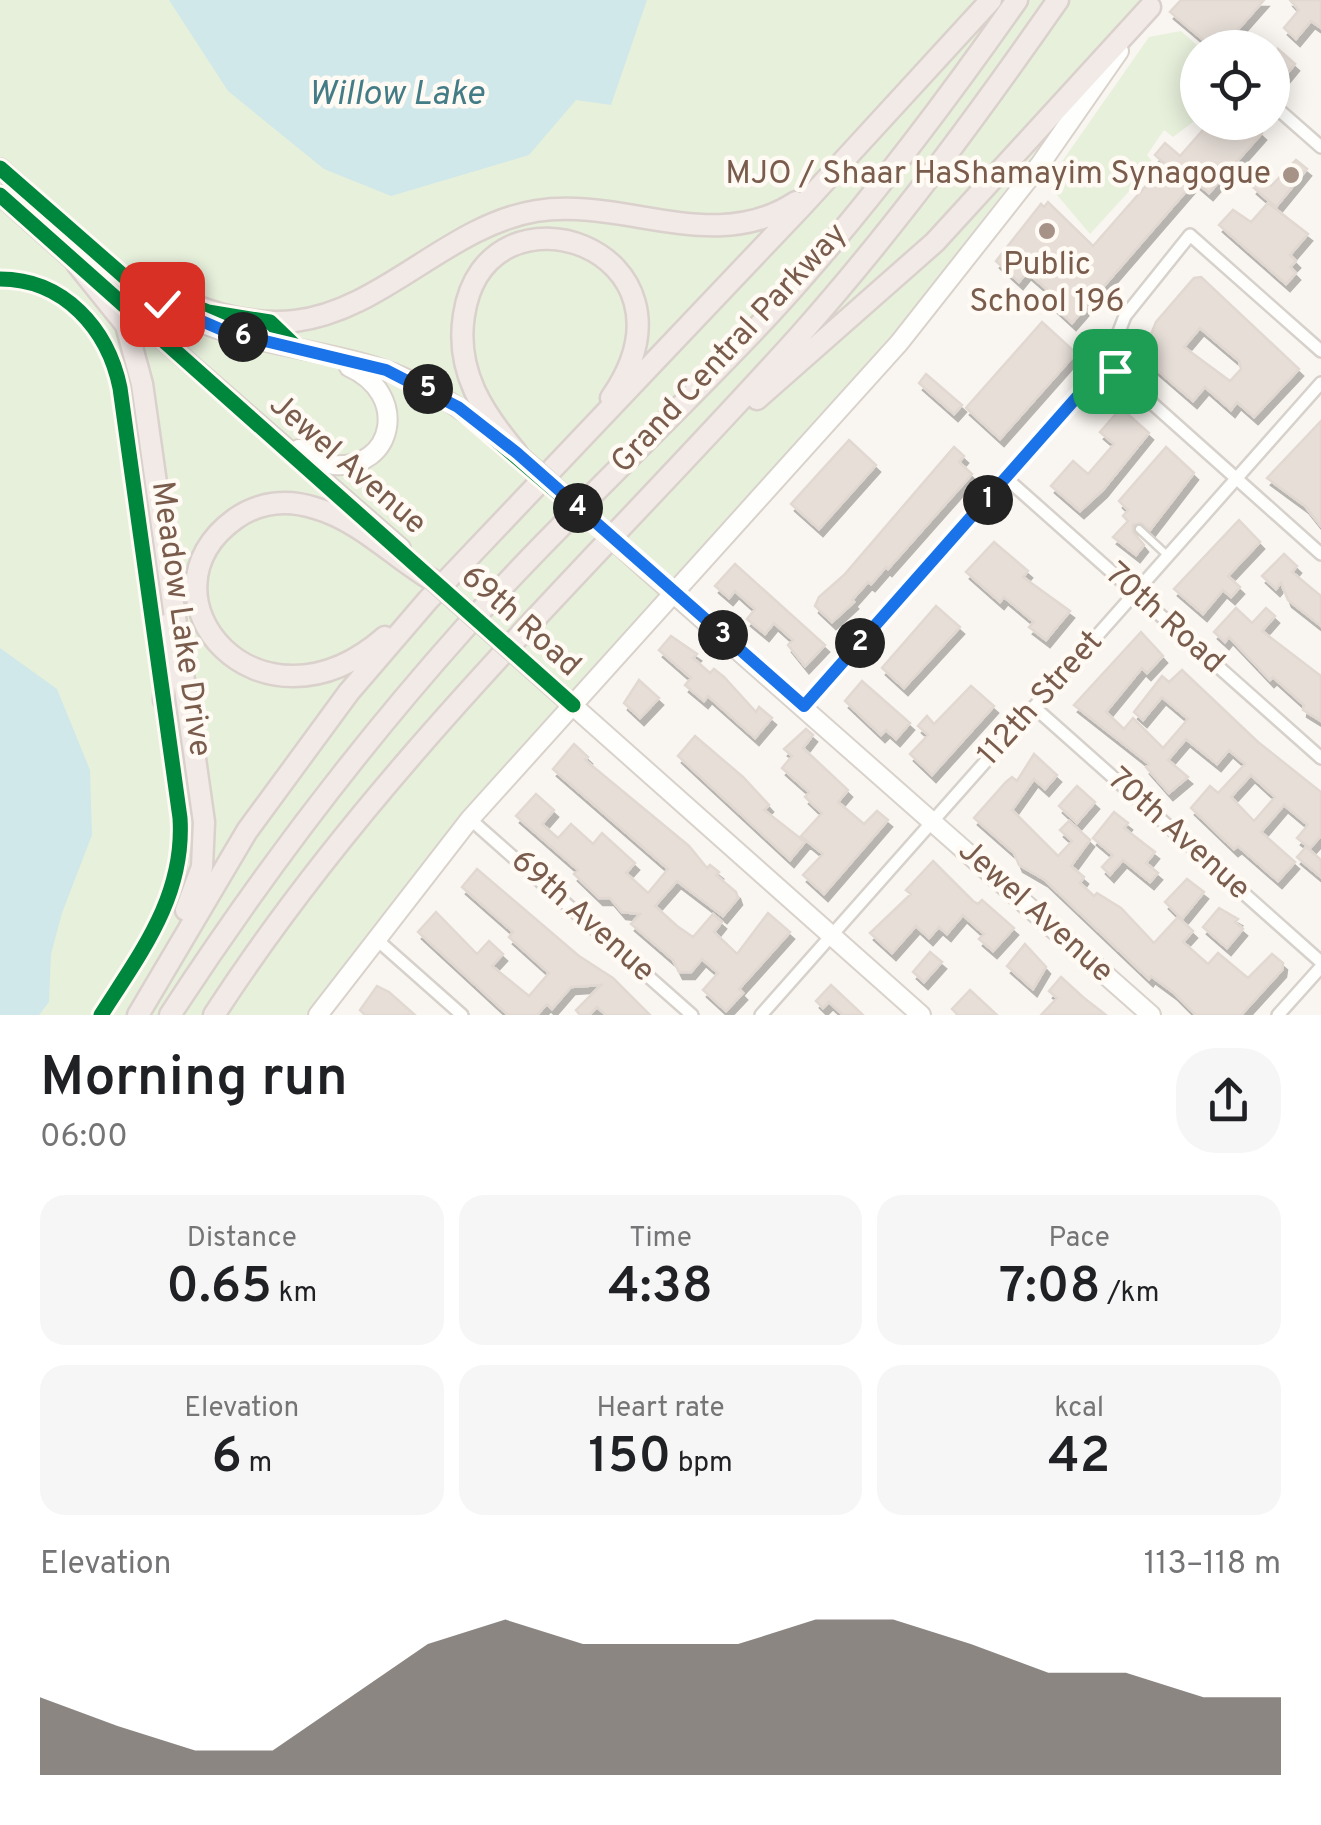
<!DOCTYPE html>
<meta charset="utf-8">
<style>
:root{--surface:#fff;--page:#f6f6f6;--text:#202124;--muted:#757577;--accent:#5c5450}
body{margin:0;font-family:Overpass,sans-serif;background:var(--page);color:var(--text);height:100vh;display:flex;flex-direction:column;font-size:38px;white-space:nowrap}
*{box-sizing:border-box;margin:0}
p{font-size:32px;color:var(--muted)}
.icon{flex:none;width:55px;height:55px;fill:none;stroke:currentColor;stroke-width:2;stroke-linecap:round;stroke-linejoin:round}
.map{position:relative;height:1015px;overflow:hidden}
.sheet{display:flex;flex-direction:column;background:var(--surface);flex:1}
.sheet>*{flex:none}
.tools{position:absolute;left:1180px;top:30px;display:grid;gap:20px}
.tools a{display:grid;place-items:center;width:110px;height:110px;border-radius:50%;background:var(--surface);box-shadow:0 5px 25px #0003;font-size:50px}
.pin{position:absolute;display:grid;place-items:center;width:85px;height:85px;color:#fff;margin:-42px;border-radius:20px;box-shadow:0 5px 15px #0006}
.km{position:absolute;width:50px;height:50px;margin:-25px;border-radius:50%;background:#222;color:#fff;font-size:28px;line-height:50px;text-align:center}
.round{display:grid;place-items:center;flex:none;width:105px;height:105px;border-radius:40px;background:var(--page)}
.summary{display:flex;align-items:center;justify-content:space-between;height:170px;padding:0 40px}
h1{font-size:55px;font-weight:600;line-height:75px}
.metrics{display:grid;grid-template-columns:repeat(3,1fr);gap:15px;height:170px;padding:10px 40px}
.metrics div{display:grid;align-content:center;border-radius:25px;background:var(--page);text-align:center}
.metrics b{font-size:50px;font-weight:600}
.metrics small{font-size:28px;font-weight:400}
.metrics p{font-size:28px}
.chart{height:280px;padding:20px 40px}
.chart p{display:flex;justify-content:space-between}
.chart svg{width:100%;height:180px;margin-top:10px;fill:var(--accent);opacity:.7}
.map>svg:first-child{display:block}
.green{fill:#e7f0db}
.water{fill:#d0e8ea}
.building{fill:#e6ded7;stroke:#e2d8d2;stroke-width:2.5;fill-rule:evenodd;filter:url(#shadow)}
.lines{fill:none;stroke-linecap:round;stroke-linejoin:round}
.lane-casing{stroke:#d7d1cb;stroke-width:11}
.street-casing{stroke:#d7d1cb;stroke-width:16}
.secondary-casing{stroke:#d9d2cb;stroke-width:22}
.highway-casing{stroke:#dad1cc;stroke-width:25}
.lane{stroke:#fefefd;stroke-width:6}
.street{stroke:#fefefd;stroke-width:11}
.secondary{stroke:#fefefd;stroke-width:18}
.highway{stroke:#f2eae7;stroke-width:20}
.secondary-bridge-casing{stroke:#d9d2cb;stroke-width:22;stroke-linecap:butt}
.secondary-bridge{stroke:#fefefd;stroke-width:18}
.cycleway-casing{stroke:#fffaf3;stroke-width:21}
.cycleway{stroke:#00873e;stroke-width:15}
.route-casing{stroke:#fff;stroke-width:20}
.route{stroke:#1a73e8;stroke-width:12}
.poi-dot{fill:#a69286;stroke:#fffaf3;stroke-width:4}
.labels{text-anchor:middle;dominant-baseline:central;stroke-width:9;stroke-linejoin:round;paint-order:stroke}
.poi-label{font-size:32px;fill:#7a5c4d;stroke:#fffaf3;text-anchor:end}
.street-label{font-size:32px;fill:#7a5c4d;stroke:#fffaf3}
.water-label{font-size:35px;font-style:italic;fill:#437c86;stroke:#fffaf3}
</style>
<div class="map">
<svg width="1321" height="1015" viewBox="0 0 1321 1015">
<defs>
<filter id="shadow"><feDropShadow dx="4" dy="7" stdDeviation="0" flood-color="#0004"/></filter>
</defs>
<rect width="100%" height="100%" fill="#f9f5f0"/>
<path class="green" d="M0 0H1152L893 336 553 712 318 1015H0Z
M1181 31 1199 47 1197 119 1173 137 1164 130 1147 155 1154 164 1090 234 1047 183 1149 37Z"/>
<path class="water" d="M169 0H647L611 105 576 100 529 155 391 196 324 169 228 91Z
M0 648 57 689 90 770 92 835 62 913 51 954 49 1002 39 1015H0Z"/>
<path class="building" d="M1181 0H1264L1226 43 1213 48 1170 12Z
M1290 0H1321V28L1311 21 1296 39 1284 28 1299 10Z
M1278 49 1295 64 1285 76 1272 65Z
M1210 122H1250L1262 133 1209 193 1195 181 1072 323 1045 298 1050 292 1027 272 1019 282 996 261 1041 204 1044 207 1048 202 1093 246 1165 164 1155 155 1165 143 1180 156Z
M1296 160 1307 169 1276 207 1253 187 1261 177 1271 186Z
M1268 203 1308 234 1290 255 1296 261 1290 267 1296 273 1286 284 1219 225 1233 210 1251 222Z
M1201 277 1299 369 1254 417 1237 402 1231 410 1205 387 1193 401 1142 357 1156 322 1194 278ZM1200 328 1239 361 1241 369 1230 381 1184 347Z
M1042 322 1076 353 1000 439 966 408Z
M926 374 962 405 954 414 919 383Z
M1121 408 1149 433 1103 490 1080 511 1051 486 1073 461 1088 474 1114 444 1100 432Z
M1321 421V526L1305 506 1267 478Z
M849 440 876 465 819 529 791 504Z
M954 447 964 456 959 462 972 474 888 569 886 567 871 584 868 582 852 600 854 602 832 622 815 606 819 597 844 575Z
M1166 447 1194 473 1150 530 1141 523 1133 525V532L1144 545 1136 555 1113 537 1128 521 1123 516 1128 510 1119 501Z
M1239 520 1260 542 1228 576 1240 587 1231 597 1223 590 1203 614 1174 589Z
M994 542 1028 571 1023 577 1070 611 1046 640 1029 627 1034 622 1004 597 1000 602 966 572Z
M1284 554 1297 566 1292 572 1321 596V626L1288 600 1281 583 1276 589 1262 576Z
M735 564 825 645 805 666 788 645 793 640 774 623 765 634 747 619 755 609 735 591 729 598 715 586Z
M936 606 960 627 904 688 882 668Z
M1236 608 1252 623 1266 608 1275 616 1262 631 1321 676V721L1303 710 1304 705 1273 677 1270 680 1229 637 1225 642 1214 632Z
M1141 632 1163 656 1147 673 1142 668 1106 712 1124 729 1133 718 1163 748 1188 719 1162 697 1143 720 1134 712 1162 676 1169 682 1182 670 1258 742 1321 792V836L1310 848 1297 838 1308 825 1284 805 1261 832 1295 862 1278 881 1238 846 1234 849 1191 808 1210 786 1218 793 1245 764 1229 750 1217 764 1186 739 1168 760 1188 777 1169 793 1146 767 1149 764 1074 705ZM1251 775 1275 797 1254 821 1231 797Z
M671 636 697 654 693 658 710 673 714 669 724 677 756 712 759 707 772 718 755 738 708 696 704 701 685 685 691 678 659 650Z
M639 680 659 698 640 718 624 703Z
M862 681 910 723 896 739 886 730 881 735 845 701Z
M971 686 994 706 932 775 910 754 928 735 918 726 927 716 934 724Z
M806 729 813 735 803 748 848 790 838 802 864 824 877 811 888 820 824 894 803 875 823 854 801 836 822 813 805 797 809 792 782 768 792 756 784 749Z
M695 736 743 777 769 805 764 810 805 842 790 860 678 756Z
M574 744 588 757 585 760 689 846 707 868 710 865 719 872 716 875 736 892 738 898 723 916 677 881 655 906 677 926 693 937 713 914 722 922 714 932 737 954 768 913 790 932 739 989 743 993 726 1011 703 990 718 973 702 959 691 972H679L673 960 631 924 640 914 622 912 610 898H599L574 874 578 870 516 816 536 794 554 810 542 824 558 838 571 824 593 844 602 833 635 863 626 873 648 893 668 869 553 769Z
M1034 754 1057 775 1045 789 1034 779 1012 810 1058 856 1072 841 1060 830 1069 821 1090 840 1071 866 1084 877 1080 883 1094 896 1097 893 1121 908 1154 943 1178 917 1193 931 1183 942 1208 964 1218 953 1248 978 1272 954 1283 963 1282 970 1241 1015H1196L1174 993 1151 976 1149 979 1045 880 1019 865 1014 853 974 818 1006 782 1012 777 1017 781Z
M1077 786 1095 802 1077 823 1059 806Z
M1114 812 1128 823 1124 828 1155 852 1146 863 1158 873 1150 882 1123 860 1110 875 1102 867 1113 855 1093 838Z
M1306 847 1321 860V877L1297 857Z
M933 861 973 901 978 904 982 900 1014 928 993 951 979 939 984 934 963 915 947 934 939 927 929 938 916 926 892 953 870 933 911 894 906 890Z
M477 869 579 956 613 978 650 1015H606L597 1007 589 1015H580L576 1010 601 985 571 987 552 1009 547 1004 537 1015H508L418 932 436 912 477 954 489 941 503 954 492 966 529 996 549 973 509 937 513 932 462 887Z
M1187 879 1204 892 1182 919 1165 902Z
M1219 908 1238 919 1235 922 1243 929 1227 948 1203 927Z
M1025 944 1046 967 1033 989 1007 966Z
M930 952 942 962 924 982 913 972Z
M1061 977 1084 998 1106 1015H1041L1057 998 1049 991Z
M831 985 863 1015H843L829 1002 823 1008 816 1001Z
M377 986 389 992 415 1015H365L360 1010Z
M970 990 997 1015H958L952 1009Z"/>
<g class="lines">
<g class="lane-casing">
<path id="lane" d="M1139 529 1167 555"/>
</g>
<g class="street-casing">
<path id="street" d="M1272 104 1321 147
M0 279C64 279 108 329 120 388L158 663
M1107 363 1321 554
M1007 479 1321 758
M804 706 1107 363 1125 316 1190 235 1321 351
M1034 707 1321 962
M470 819 692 1015
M375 938 462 1015
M101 1015C130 970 171 920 180 865 189 812 170 750 163 696
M761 1015 1321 383
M1278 1015 1321 967"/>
</g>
<g class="secondary-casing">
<path id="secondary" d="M0 168C59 220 118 287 191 319 250 345 316 348 376 367 424 382 463 409 501 440
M0 195 85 271
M108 292 401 548
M299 449C310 455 322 463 334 465 394 470 410 394 349 367
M648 571 1151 1015
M534 671 921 1015
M318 1015 470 819 899 343 1041 163 1119 51"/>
</g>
<g class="highway-casing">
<path id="highway" d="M77 264 126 325 142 384 204 822 202 867 186 910
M127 279C181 300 234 328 295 321 384 310 447 226 536 211 624 197 714 256 796 202
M757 399 935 242 1150 7
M517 453C483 413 455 371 464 315 486 171 714 249 611 398
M385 637C258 748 130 595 235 519 259 502 287 499 315 508 360 521 392 556 432 580
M164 700 168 624
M138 1015 247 831 349 692 428 600 802 206 991 0
M170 1015C258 880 356 750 463 630 561 521 669 422 769 315 860 216 940 110 1017 0
M214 1015C377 763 601 557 800 335 894 229 977 116 1058 0"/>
</g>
<use href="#lane" class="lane"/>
<use href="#street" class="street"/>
<use href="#secondary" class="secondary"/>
<use href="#highway" class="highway"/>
<g class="secondary-bridge-casing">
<path id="secondary-bridge" d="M517 453 648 571
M432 580 534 671"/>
</g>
<use href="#secondary-bridge" class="secondary-bridge"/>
<g class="cycleway-casing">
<path id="cycleway" d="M0 168 127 279 208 312 270 322 297 348 386 370 458 407 674 592
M0 195 573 705
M0 279C64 279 108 329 120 388L180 818C185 896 141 952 101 1015"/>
</g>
<use href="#cycleway" class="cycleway"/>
</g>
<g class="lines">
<g class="route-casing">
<path id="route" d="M162 304 227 332 386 370 458 407 517 453 804 706 1107 363 1115 371"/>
</g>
<use href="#route" class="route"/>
</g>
<g class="poi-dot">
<circle cx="1291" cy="175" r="10"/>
<circle cx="1047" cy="231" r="10"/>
</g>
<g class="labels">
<g class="poi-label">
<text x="1271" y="175">MJO / Shaar HaShamayim Synagogue</text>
<text x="1047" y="266" text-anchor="middle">Public<tspan x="1047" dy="37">School 196</tspan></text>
</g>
<g class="street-label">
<text transform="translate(730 349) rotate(-47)">Grand Central Parkway</text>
<text transform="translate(347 465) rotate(41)">Jewel Avenue</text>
<text transform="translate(180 619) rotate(82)">Meadow Lake Drive</text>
<text transform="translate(1164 619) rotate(42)">70th Road</text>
<text transform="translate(520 622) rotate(42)">69th Road</text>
<text transform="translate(1041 699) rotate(-48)">112th Street</text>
<text transform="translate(1178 835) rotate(42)">70th Avenue</text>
<text transform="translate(1035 912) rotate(42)">Jewel Avenue</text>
<text transform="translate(582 917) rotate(42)">69th Avenue</text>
</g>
<g class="water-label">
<text x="396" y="95">Willow Lake</text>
</g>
</g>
</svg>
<div class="tools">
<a><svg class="icon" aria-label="locate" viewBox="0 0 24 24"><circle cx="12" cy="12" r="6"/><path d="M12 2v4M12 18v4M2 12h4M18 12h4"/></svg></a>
</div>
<div class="pin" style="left:1115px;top:371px;background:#1e9e55"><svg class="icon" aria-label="arrive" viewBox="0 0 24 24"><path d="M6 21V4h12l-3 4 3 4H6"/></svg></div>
<div class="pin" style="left:162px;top:304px;background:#d93025"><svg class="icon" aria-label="check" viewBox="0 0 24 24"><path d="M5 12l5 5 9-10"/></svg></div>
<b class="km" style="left:988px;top:500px">1</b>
<b class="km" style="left:860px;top:643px">2</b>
<b class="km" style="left:723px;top:635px">3</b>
<b class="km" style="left:578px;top:508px">4</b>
<b class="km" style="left:428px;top:389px">5</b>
<b class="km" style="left:243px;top:337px">6</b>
</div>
<section class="sheet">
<div class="summary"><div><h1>Morning run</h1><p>06:00</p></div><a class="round"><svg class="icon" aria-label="share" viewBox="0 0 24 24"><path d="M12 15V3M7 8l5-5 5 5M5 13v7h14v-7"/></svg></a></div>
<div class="metrics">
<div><p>Distance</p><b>0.65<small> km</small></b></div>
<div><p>Time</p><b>4:38</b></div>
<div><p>Pace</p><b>7:08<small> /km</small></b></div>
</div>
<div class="metrics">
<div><p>Elevation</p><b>6<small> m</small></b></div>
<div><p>Heart rate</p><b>150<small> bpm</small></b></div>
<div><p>kcal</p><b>42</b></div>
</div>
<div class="chart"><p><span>Elevation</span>113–118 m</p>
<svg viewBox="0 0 160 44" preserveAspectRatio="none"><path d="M0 44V25L10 32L20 38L30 38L40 25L50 12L60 6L70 12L80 12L90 12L100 6L110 6L120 12L130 19L140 19L150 25L160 25V44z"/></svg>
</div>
</section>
